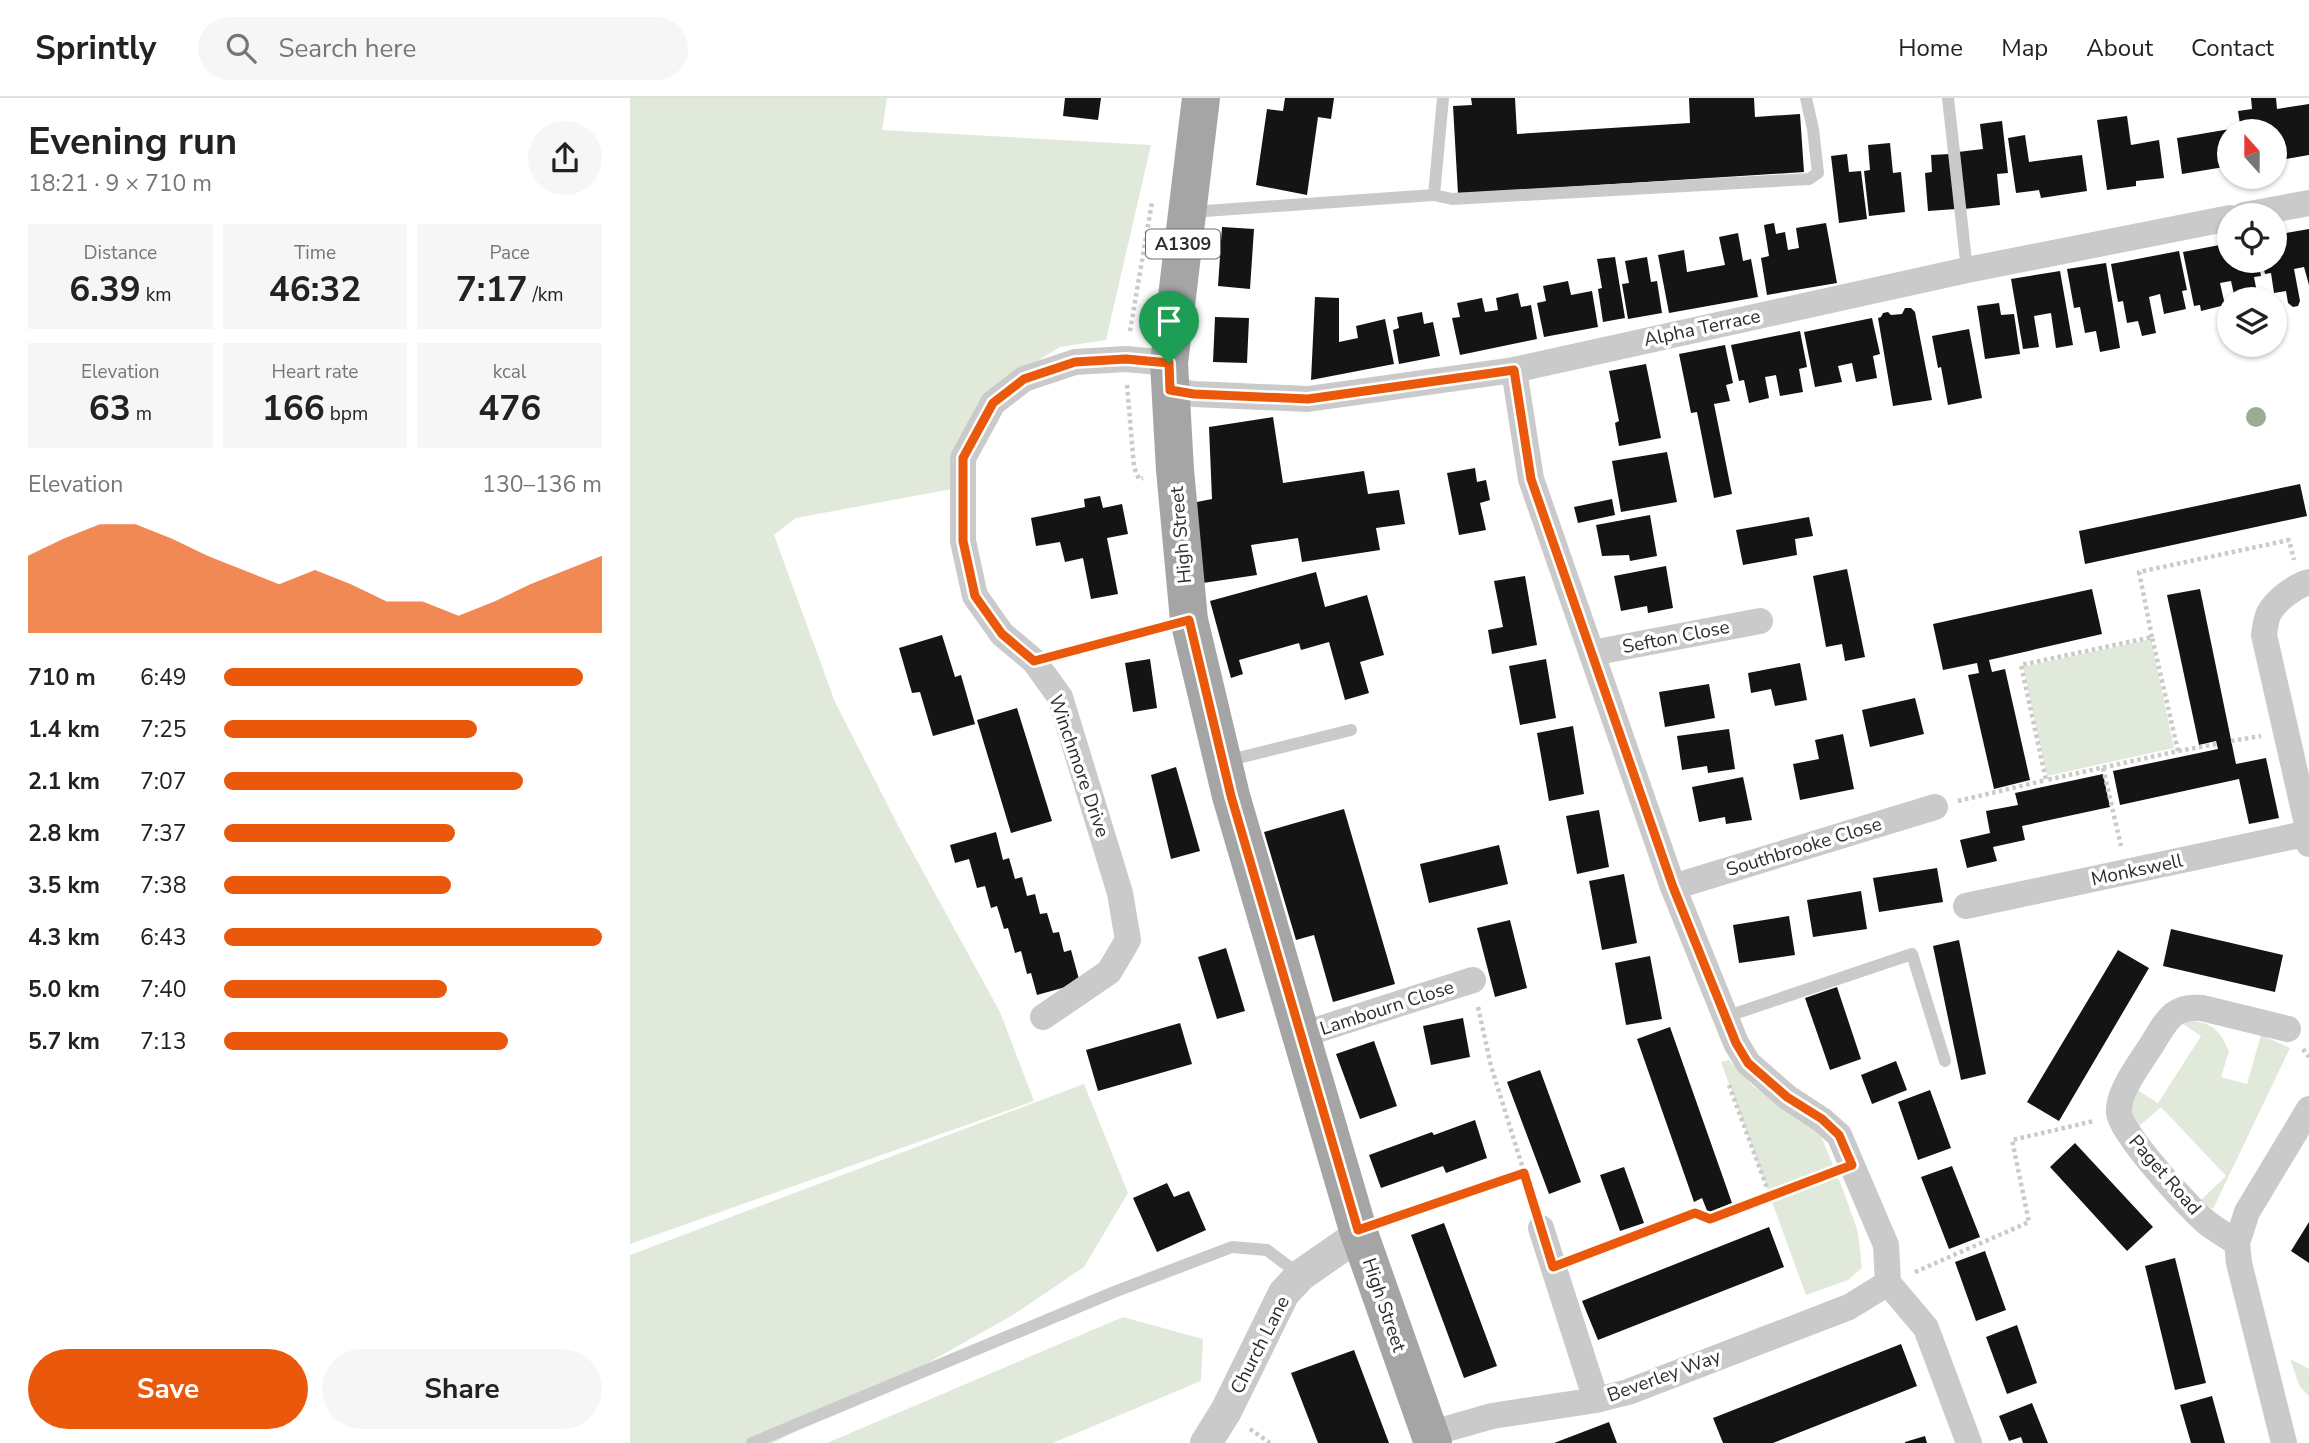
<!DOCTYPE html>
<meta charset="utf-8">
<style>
:root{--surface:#fff;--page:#f6f6f6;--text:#222;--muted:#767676;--line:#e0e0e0;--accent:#ea580c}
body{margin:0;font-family:"Nunito Sans",sans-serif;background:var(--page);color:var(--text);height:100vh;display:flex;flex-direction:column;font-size:26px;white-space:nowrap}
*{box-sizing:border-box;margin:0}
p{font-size:23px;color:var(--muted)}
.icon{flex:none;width:38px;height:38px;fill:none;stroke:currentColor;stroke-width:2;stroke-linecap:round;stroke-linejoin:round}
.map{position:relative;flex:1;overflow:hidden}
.details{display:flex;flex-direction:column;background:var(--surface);width:630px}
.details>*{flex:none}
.needle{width:46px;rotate:339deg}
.buttons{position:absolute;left:1587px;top:21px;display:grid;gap:14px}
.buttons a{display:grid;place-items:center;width:70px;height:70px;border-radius:50%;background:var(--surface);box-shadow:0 2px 5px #0004;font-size:35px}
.pin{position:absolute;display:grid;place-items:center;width:60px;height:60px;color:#fff;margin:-72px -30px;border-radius:50% 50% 50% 0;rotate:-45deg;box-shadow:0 0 7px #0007}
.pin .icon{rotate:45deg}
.round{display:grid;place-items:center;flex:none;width:74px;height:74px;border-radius:37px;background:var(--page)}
.overview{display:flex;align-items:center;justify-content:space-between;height:119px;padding:0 28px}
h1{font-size:38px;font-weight:700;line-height:52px}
.metrics{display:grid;grid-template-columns:repeat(3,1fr);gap:10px;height:119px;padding:7px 28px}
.metrics div{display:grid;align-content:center;border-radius:0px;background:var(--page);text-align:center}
.metrics b{font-size:35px;font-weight:700}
.metrics small{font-size:19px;font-weight:400}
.metrics p{font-size:19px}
.chart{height:196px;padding:14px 28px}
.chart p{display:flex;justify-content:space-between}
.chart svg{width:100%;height:126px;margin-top:7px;fill:var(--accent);opacity:.7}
.button{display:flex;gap:14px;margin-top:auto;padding:14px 28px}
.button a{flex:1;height:80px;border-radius:42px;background:var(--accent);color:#fff;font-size:28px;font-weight:700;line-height:80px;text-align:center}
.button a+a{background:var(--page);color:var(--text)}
ul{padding:0 28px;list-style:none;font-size:23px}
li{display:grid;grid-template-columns:112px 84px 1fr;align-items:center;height:52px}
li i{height:18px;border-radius:9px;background:var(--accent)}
header{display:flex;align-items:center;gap:42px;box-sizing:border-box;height:98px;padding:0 35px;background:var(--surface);border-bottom:2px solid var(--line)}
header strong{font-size:33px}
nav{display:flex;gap:38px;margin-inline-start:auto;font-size:24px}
.search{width:490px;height:63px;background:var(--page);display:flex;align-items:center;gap:18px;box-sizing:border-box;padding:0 24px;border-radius:38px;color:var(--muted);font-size:26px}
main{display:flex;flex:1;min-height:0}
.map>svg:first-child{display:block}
.green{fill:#e1eada}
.building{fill:#141414}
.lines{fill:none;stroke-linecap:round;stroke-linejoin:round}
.path{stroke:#cacaca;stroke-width:4.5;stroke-dasharray:3.5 3.5;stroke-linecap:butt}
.service{stroke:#cacaca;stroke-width:12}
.minor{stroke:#cacaca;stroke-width:26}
.tertiary{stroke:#cacaca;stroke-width:32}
.primary{stroke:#a5a5a5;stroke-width:38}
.tree{fill:#9bac93}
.route-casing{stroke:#fff;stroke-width:14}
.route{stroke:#ea580c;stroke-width:9}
.labels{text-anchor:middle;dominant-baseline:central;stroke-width:7;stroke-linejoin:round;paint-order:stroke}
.shield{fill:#fff;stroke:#6c6c6c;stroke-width:2}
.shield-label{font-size:18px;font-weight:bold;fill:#2d2d2d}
.street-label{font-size:19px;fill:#2d2d2d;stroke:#fff}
</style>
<header>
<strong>Sprintly</strong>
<div class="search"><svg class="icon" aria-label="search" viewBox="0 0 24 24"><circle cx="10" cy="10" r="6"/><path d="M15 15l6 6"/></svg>Search here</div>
<nav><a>Home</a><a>Map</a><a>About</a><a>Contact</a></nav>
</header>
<main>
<section class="details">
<div class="overview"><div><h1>Evening run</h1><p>18:21 · 9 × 710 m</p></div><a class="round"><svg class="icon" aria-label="share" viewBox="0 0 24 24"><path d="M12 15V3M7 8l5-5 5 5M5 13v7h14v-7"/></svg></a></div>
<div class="metrics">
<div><p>Distance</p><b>6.39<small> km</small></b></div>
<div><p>Time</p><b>46:32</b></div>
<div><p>Pace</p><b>7:17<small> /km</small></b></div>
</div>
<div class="metrics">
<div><p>Elevation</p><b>63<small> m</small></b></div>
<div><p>Heart rate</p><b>166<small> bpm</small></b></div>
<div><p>kcal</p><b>476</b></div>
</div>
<div class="chart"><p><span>Elevation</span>130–136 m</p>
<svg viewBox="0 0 160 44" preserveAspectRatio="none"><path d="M0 44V17L10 11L20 6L30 6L40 11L50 17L60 22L70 27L80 22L90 27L100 33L110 33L120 38L130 33L140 27L150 22L160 17V44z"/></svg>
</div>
<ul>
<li><b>710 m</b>6:49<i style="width:95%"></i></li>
<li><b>1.4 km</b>7:25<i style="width:67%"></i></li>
<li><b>2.1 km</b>7:07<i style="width:79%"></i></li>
<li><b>2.8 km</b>7:37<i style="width:61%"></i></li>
<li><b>3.5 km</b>7:38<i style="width:60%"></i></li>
<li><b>4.3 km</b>6:43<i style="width:100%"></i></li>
<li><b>5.0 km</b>7:40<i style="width:59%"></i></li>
<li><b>5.7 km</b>7:13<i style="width:75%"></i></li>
</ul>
<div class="button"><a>Save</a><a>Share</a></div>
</section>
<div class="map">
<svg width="1679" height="1345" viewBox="0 0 1679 1345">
<rect width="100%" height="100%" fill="#fff"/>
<path class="green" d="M0 0H257L252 32 521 47 476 242 430 249 366 289 322 391 166 420 144 437 205 604 273 737 370 914 404 1003 0 1146Z
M1521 541 1544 650 1417 678 1393 569Z
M1547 922C1576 923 1587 925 1599 953L1591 979 1617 986 1631 937 1660 950 1583 1111 1570 1103 1596 1078 1531 1009 1506 1031 1500 1022 1504 990 1528 1005 1571 938Z
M1099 962 1123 988 1189 1033 1212 1089 1228 1134 1232 1170 1218 1182 1176 1197 1091 964Z
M454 986 498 1095 454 1169 383 1217 287 1271 143 1345H0V1157Z
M493 1219 573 1241 571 1283 423 1345H197Z
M1660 1261 1679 1271V1298L1670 1289Z"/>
<path class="building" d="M435 0H471L468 22 433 18Z
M655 0H704L701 21 688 19 677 97 626 87 637 11 653 13Z
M841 0H885L887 36 1060 25 1059 0H1124L1125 19 1170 16 1174 74 828 96 823 8 842 7Z
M1621 0H1646L1647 11 1679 6V57L1645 63V33H1611L1608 13 1622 11Z
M1497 18 1501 47 1529 42 1534 80 1506 83V88L1477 92 1467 22Z
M1372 23 1378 75 1367 76 1370 107 1334 111 1328 54 1353 51 1350 26Z
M1600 31V68L1552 76 1547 40Z
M1395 37 1399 64 1452 57 1457 93 1411 100 1409 92 1386 95 1378 40Z
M1260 45 1263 75 1271 74 1275 114 1239 118 1234 73 1240 72 1238 47Z
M1217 56 1219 74 1231 73 1237 121 1209 125 1201 58Z
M1320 56 1326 111 1298 113 1295 75 1302 74 1301 57Z
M1144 125 1146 136 1155 134 1158 152 1169 150 1166 130 1196 125 1207 185 1137 197 1131 160 1139 158 1134 127Z
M592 129 624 131 620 191 588 188Z
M1679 131V187L1674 169 1664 171 1670 203 1668 208 1663 209 1658 205 1656 193 1644 195 1641 175 1635 176 1632 163H1645V137Z
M1108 135 1113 163 1121 161 1128 199 1039 215 1028 157 1054 152 1057 174 1095 167 1089 139Z
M1600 145V163H1628L1631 178 1624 179 1628 200 1605 201 1601 183 1590 185 1595 207 1571 213 1570 207 1564 208 1553 154Z
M1549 153 1557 192 1552 193 1556 211 1534 216 1530 196 1519 199 1526 235 1512 238 1508 223 1497 225 1493 203 1488 204 1481 166Z
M985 159 995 220 973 224 968 191 972 190 967 161Z
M1017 159 1021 184 1027 183 1032 215 998 221 992 186 999 185 995 163Z
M1476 165 1490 250 1470 254 1466 233 1455 235 1450 209 1444 210 1437 171Z
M1430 173 1443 247 1426 250 1421 215 1404 218 1409 249 1393 251 1381 181Z
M938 183 941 197 962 193 968 229 914 239 907 205 916 203 913 188Z
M888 195 891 209 901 207 907 241 830 257 822 220 830 219 827 205 852 200 855 214 868 212 866 200Z
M685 199 709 200V244L728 240 726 228 755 221 764 266 681 282Z
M1369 205 1371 217 1384 216 1390 256 1355 261 1347 208Z
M1275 210H1281L1285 214 1302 302 1263 308 1248 220 1251 219 1253 215 1258 214 1261 217 1272 216Z
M792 214 794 226 803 224 810 258 769 266 763 232 769 230 767 219Z
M585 219 619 220 617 265 583 264Z
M1242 220 1250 256 1243 258 1247 280 1226 284 1222 265 1208 268 1212 284 1185 289 1174 234Z
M1339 231 1352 300 1318 307 1311 269 1308 270 1302 238Z
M1170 233 1177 269 1169 271 1173 294 1150 298 1146 277 1141 278 1135 279 1139 300 1119 305 1114 282 1109 283 1101 247Z
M1095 247 1103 285 1096 287 1100 303 1084 306 1102 396 1084 400 1067 314 1061 315 1049 256Z
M1016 266 1031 340 989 348 985 325 989 323 979 273Z
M643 319 653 385 734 373 738 396 769 392 775 426 746 430 750 452 672 464 668 440 621 447 627 477 573 485 562 405 582 401 579 329Z
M1037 354 1047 404 991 414 982 363Z
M845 370 847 384 856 382 860 402 850 405 856 432 829 437 817 375Z
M1670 386 1677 418 1455 466 1449 433Z
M470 398 473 410 492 406 498 436 477 440 488 496 461 501 453 460 435 464 430 444 406 448 401 420 455 409 454 401Z
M982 401 985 417 948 425 944 409Z
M1020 417 1027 458 1000 463 999 457 972 458 966 427Z
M1179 419 1183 438 1165 441 1167 457 1113 467 1106 432Z
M1036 468 1043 510 1018 515 1017 508 991 513 984 478Z
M1217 471 1235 559 1215 563 1212 546 1196 549 1183 478Z
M686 474 695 509 737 497 754 557 730 564 739 595 715 602 699 544 671 552 669 545 609 562 613 576 601 580 580 503Z
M895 478 907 547 862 556 858 532 873 529 864 483Z
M1462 491 1472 536 1359 562 1362 574 1375 571 1400 682 1364 691 1338 577 1349 575 1347 565 1313 572 1303 526Z
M1570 491 1606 666 1636 660 1649 720 1619 726 1609 681 1490 707 1483 673 1588 651 1586 643 1569 647 1537 497Z
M312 537 325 579 331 577 345 626 303 638 290 594 282 595 269 550Z
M520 561 527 610 503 614 495 565Z
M916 561 926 620 890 627 879 568Z
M1170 565 1177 602 1145 608 1141 591 1121 595 1118 575Z
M1079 586 1085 620 1035 629 1029 594Z
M1285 600 1294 636 1240 649 1232 612Z
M387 610 422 723 381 735 347 622Z
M943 628 954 696 919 703 907 635Z
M1099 631 1105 671 1078 675 1077 668 1052 672 1047 638Z
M1213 636 1224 691 1170 702 1163 666 1189 661 1185 642Z
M546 669 570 753 541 761 521 677Z
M1473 676 1480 709 1392 728 1395 742 1363 749 1367 763 1337 770 1330 742 1360 735 1356 713 1388 707 1385 695Z
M1113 679 1122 722 1096 726 1095 719 1069 724 1062 689Z
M714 711 765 886 703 904 684 837 666 842 634 734Z
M969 712 979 769 947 776 936 718Z
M366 734 373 762 379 760 385 781 392 779 397 798 405 796 410 816 417 815 423 835 429 834 434 854 441 852 450 885 407 897 401 875 397 876 391 853 385 855 378 830 374 831 367 808 361 810 355 788 347 790 339 761 325 765 320 747Z
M869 747 878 786 799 805 790 766Z
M1307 770 1313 804 1249 814 1243 780Z
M994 776 1007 845 972 852 959 783Z
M1231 793 1237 831 1183 839 1177 802Z
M1159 818 1165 857 1109 865 1103 827Z
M880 822 897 890 865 899 847 830Z
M1541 831 1653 857 1645 894 1533 868Z
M1329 842 1356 976 1331 982 1303 848Z
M596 850 615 913 587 921 568 859Z
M1488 852 1519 870 1429 1023 1397 1004Z
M1020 858 1032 921 996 927 985 865Z
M1207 889 1231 961 1200 972 1175 900Z
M833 920 840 959 801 967 793 928Z
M550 925 562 966 468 993 456 952Z
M1040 929 1102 1105 1078 1115 1072 1100 1064 1104 1007 941Z
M744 943 767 1008 730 1021 706 956Z
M1266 963 1277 992 1242 1006 1231 977Z
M910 972 951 1084 919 1096 877 984Z
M1300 992 1321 1050 1288 1062 1268 1004Z
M845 1022 857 1060 816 1075 813 1068 751 1090 739 1057 802 1034 804 1037Z
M1445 1045 1523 1129 1497 1153 1420 1069Z
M1322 1068 1350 1139 1319 1151 1291 1079Z
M994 1069 1014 1125 990 1133 970 1077Z
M537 1085 544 1099 559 1093 576 1132 527 1154 503 1100Z
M1679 1124V1165L1661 1153Z
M814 1125 867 1268 834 1280 781 1137Z
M1139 1129 1154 1169 968 1242 952 1203Z
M1355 1153 1376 1212 1346 1223 1325 1164Z
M1545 1160 1576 1285 1545 1292 1515 1168Z
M1387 1227 1407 1285 1377 1296 1356 1239Z
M1271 1246 1287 1288 1143 1345H1093L1083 1320Z
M724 1252 759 1345H688L661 1275Z
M1582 1298 1595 1345H1561L1550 1307Z
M1402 1305 1418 1345H1393L1391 1339 1379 1343 1369 1318Z
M979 1324 987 1345H924Z
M1295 1338 1297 1345H1275V1344Z"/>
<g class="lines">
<path class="path" d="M500 233 522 104
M497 287 504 369 509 381 513 380
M1522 539 1509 474 1659 442 1664 462
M432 556 528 530
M1601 643 1631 638
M1548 653 1522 539 1391 567 1416 682 1548 653 1587 646
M1473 670 1491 748
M1328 703 1416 682
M848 909 861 968 904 1106
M1673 951 1679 959
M1099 987 1140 1098
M759 1121 894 1075
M947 1160 1065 1116 1080 1121 1197 1077
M1285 1174 1399 1124 1382 1042 1464 1023
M620 1331 640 1345"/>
<path class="service" d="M1318 0 1337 172
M804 97 813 0
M561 114 804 97 822 101 1179 81 1188 75 1183 31 1176 0
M596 663 721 632
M1095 919 1282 856 1315 963
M122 1345 484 1194 602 1149 637 1152 670 1177"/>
<path class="minor" d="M1614 117 1679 105
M884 272 901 381 1043 789 1106 945 1118 965 1157 999 1192 1022 1209 1037 1256 1147 1258 1185 1296 1230 1339 1345
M540 292 564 296 678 301 884 272 1337 172 1600 120
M1679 484C1665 488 1646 502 1639 515 1636 521 1635 530 1634 537L1679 735V746
M962 555 1130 523
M1043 789 1305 709
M1336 808 1679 735
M413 919 479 874 498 842 490 795 430 599 404 563 372 536 345 498 333 443V360L363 305 394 281 445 264 496 261 539 265
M671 937 843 882
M911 1130 966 1302
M1607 1145C1597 1138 1586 1132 1576 1124 1558 1108 1491 1036 1489 1015 1487 993 1513 962 1524 943 1537 922 1544 907 1572 910L1658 931
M799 1336 862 1318 966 1302 998 1294 1219 1209 1258 1185
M1654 1345 1609 1165 1607 1145 1617 1114 1679 1011"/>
<path class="tertiary" d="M576 1345 596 1313 654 1195 671 1177 730 1136"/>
<path class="primary" d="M571 0 539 265 545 372 559 522 601 698 728 1132 803 1345"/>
</g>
<circle class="tree" cx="1626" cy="319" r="10"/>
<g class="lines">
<g class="route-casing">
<path id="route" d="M496 261 539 265 540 292 564 296 678 301 884 272 901 381 1043 789 1106 945 1118 965 1157 999 1192 1021 1209 1037 1222 1067 1080 1121 1065 1115 923 1169 894 1075 728 1132 601 698 559 522 404 563 372 536 345 498 333 443V360L363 305 394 281 445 264Z"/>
</g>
<use href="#route" class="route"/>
</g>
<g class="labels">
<rect class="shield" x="516" y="131.5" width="74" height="29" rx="5"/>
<g class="shield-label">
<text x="553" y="146">A1309</text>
</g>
<g class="street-label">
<text transform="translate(1072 230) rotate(-12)">Alpha Terrace</text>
<text transform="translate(551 437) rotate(-95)">High Street</text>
<text transform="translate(1046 539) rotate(-11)">Sefton Close</text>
<text transform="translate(449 668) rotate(71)">Winchmore Drive</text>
<text transform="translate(1174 749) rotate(-17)">Southbrooke Close</text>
<text transform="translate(1507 772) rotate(-12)">Monkswell</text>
<text transform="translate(757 910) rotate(-18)">Lambourn Close</text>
<text transform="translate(1535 1077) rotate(49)">Paget Road</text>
<text transform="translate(754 1207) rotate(71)">High Street</text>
<text transform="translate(630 1247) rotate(-63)">Church Lane</text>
<text transform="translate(1034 1278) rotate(-20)">Beverley Way</text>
</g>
</g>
</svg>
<div class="buttons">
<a><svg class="needle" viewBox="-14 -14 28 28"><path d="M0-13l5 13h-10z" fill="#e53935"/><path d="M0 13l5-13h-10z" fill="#767676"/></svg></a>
<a><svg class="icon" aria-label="locate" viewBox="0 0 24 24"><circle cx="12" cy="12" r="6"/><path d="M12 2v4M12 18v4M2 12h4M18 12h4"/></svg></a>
<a><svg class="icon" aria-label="layers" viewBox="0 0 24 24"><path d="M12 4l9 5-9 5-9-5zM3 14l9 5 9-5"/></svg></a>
</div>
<div class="pin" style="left:539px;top:265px;background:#1e9e55"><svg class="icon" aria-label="arrive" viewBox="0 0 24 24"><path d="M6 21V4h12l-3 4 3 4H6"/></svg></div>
</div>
</main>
